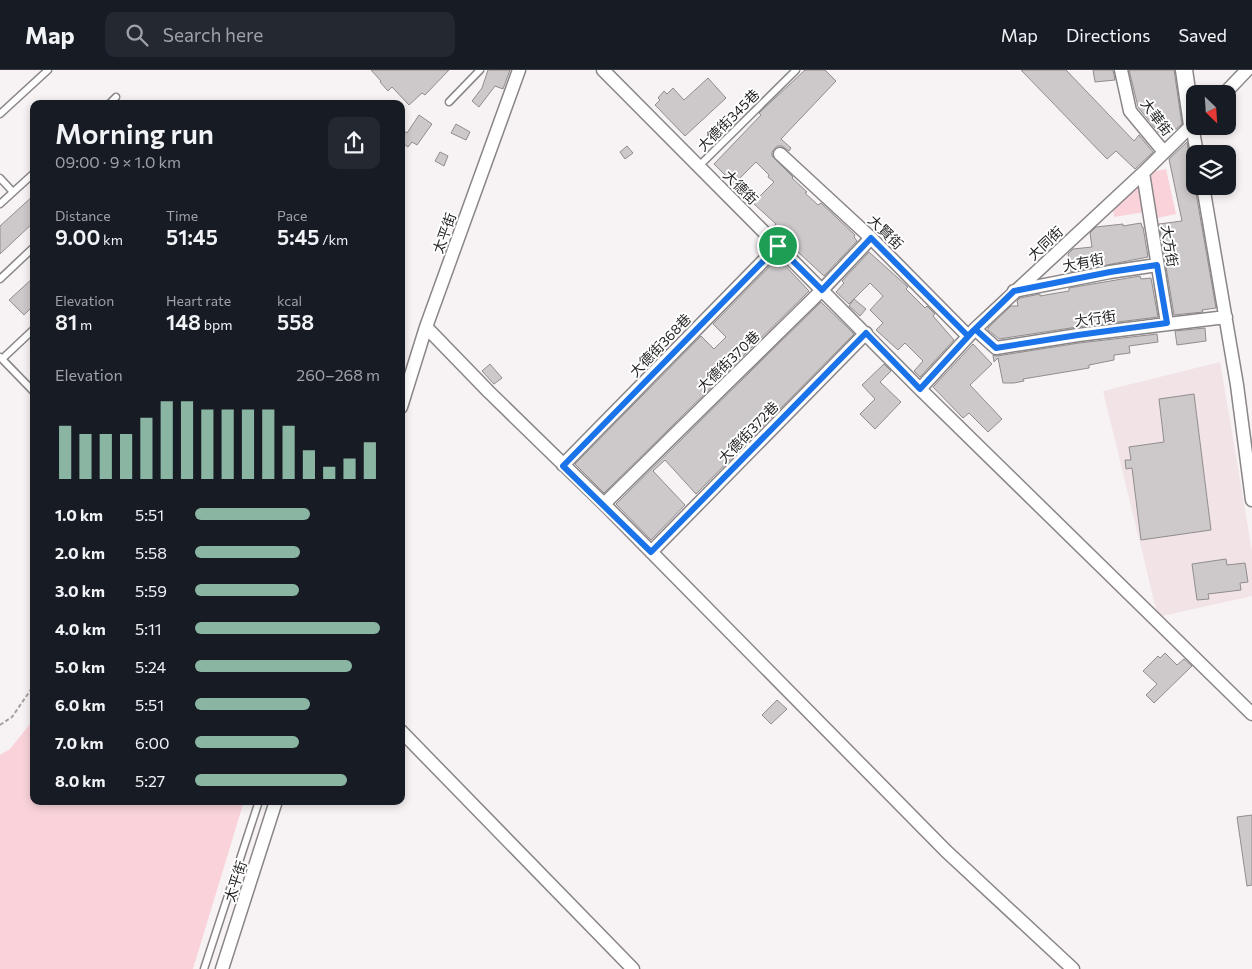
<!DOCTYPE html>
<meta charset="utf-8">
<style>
:root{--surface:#171b24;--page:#242831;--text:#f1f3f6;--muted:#9ea1a6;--line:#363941;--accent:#8ab5a3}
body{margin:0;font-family:Commissioner,"Noto Sans TC",sans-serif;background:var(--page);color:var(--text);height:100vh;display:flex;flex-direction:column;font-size:19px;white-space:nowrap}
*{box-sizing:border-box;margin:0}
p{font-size:16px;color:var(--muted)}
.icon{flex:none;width:28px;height:28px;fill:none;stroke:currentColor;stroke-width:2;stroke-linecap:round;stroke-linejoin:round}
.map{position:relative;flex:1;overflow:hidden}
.drawer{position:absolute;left:30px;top:30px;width:375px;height:705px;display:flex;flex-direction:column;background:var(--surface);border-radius:10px;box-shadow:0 2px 8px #0003}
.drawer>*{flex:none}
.needle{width:32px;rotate:155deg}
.controls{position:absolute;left:1186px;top:15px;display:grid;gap:10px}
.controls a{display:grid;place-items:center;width:50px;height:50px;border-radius:10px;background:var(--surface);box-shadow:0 2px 8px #0003;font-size:25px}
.pin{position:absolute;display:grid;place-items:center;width:42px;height:42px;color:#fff;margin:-21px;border:2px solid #fff;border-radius:50%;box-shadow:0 1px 5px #0007}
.round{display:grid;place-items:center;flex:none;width:52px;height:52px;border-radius:10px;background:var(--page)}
.overview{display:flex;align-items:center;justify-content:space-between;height:85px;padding:0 25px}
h1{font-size:28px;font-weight:600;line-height:38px}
.figures{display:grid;grid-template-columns:repeat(3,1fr);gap:8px;height:85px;padding:5px 25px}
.figures div{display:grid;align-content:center}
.figures b{font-size:21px;font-weight:600}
.figures small{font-size:14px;font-weight:400}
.figures p{font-size:14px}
.chart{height:140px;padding:10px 25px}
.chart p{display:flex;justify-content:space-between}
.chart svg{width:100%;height:90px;margin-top:5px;stroke:var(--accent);stroke-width:6}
ul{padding:0 25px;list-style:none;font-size:16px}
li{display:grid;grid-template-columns:80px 60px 1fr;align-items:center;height:38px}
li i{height:12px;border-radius:6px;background:var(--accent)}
header{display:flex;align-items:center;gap:30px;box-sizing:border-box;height:70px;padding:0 25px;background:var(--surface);border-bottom:1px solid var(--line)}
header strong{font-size:24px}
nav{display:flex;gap:28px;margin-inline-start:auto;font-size:18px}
.search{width:350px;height:45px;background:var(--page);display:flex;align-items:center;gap:12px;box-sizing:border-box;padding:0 18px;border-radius:10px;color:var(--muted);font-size:19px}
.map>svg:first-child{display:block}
.built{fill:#f1e3e6}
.green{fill:#fad3da}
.building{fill:#cdc8c9;stroke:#918d8d;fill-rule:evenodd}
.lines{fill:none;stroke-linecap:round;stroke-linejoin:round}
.service-casing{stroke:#8a8586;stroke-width:9}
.minor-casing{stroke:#8a8586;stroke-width:15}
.tertiary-casing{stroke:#8a8586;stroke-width:19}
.path{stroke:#a3a0a0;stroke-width:2;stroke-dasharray:4 2.5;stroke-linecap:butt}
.service{stroke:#fff;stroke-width:6}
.minor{stroke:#fff;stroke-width:12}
.tertiary{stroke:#fff;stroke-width:16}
.route-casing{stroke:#fff;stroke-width:10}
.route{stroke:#1a73e8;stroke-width:6}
.labels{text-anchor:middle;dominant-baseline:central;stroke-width:4;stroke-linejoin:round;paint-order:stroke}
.street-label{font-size:14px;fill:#252424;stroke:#fff}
</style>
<header>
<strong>Map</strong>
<div class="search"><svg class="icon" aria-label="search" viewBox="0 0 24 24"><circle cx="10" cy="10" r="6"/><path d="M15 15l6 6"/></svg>Search here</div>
<nav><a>Map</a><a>Directions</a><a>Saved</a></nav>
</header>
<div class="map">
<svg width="1252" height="899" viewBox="0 0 1252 899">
<rect width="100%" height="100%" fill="#f7f2f3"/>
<path class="built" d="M1220 292 1252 481V526L1158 547 1103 321Z"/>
<path class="green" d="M1166 99 1176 144 1157 148 1147 103Z
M1140 111 1145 142 1114 147 1113 136Z
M34 649V731H244L193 899H0V685L10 679Z"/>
<path class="building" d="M371 0H449L425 25 422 23 409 35 392 17 388 21 380 12 381 11Z
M488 0H510L503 19 495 16 479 37 472 31 482 18Z
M805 0H825L836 11 781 69 791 78 789 81 782 76H777L772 82V86L793 107 792 108 807 122 805 123 818 135 821 133 855 165 854 167 857 171 824 206 786 171 788 169 774 156 776 154 732 114 733 113 714 94 761 45 759 43ZM756 92 769 105 768 107 774 112 759 127 739 109Z
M1021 0H1066L1134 71 1139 65 1153 82 1135 99 1116 81 1107 89Z
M1093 0H1113L1115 10 1095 12Z
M1129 0H1174L1182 54 1176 59 1158 62 1138 37Z
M708 8 726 28 685 66 655 35 660 30 658 28 664 21 667 24 673 18 684 30Z
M419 45 432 54 417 75 412 72 408 77 401 72V58L407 63Z
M456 54 470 62 466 70 451 63Z
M1187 72 1189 86 1194 92 1195 117 1216 238 1202 240 1203 242 1174 245 1159 154 1182 151 1169 89Z
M627 76 633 83 625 89 620 82Z
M440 82 448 86 444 96 435 91Z
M34 125V152L0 184V156Z
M1141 153 1142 157H1143L1148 187 1071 202 1068 184 1073 179 1092 177 1090 163 1096 157 1123 154V156Z
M869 182 908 217 906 219 925 238 927 236 935 244 933 246 954 270 920 307 914 301 923 291 905 273 898 280 876 260 883 253 870 240 883 226 870 213 849 234 836 222 844 213 842 211Z
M778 188 809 221 604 423 575 394 701 266 714 279 726 267 713 254Z
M1140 206 1141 209 1151 208 1158 247 1077 257 999 269 988 260V258L1011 236H1018L1017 231 1020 228 1040 224V226L1057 223 1069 221V218Z
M34 207V235L24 245 9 230Z
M854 229 866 239 860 246 849 236Z
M821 232 854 264 696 424 665 390 653 401 685 435 651 470 616 434Z
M1205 258 1206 271 1177 275 1175 261Z
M1157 264 1158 272 1129 276 1130 283 1114 285V290L1089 295V298L1023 309 1024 311 1014 313H1003L998 288 994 292 993 285 997 286 1079 273Z
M973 274 992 294 970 315 1002 349 988 362 969 343 963 348 933 317Z
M490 294 502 308 494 314 482 301Z
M884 294 891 301 880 312 901 332 875 359 860 344 875 329 862 315Z
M1194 324 1211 460 1141 470 1132 398 1126 399 1125 390H1131L1129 377 1164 372 1159 329Z
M1226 489 1227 495 1245 493 1248 512 1240 513 1241 520 1208 524 1209 529 1197 530 1192 494Z
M1165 583 1177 595 1184 589 1192 596 1154 633 1146 625 1157 614 1143 601 1158 586 1160 588Z
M777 630 787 639 771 654 762 645Z
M1252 745V815L1247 816 1237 747Z"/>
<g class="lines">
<g class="service-casing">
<path id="service" d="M449 32 480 0
M109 34 116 27
M0 44 48 0
M699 96 796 0
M0 108 13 122
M0 134 34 103
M0 209 34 177
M0 287 34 322
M2 289 34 259
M204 899 259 731"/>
</g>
<g class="minor-casing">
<path id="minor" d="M603 0 920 319 1252 644
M1121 0 1130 41 1164 82
M1224 24 1247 0
M1192 55 1197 84
M780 84 871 168 968 266
M1143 103 1167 253
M1203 116 1237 315 1252 430
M1014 221 1110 202 1157 195
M426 257 489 322 604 434 946 781 1073 899
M975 259 996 278 1078 265 1226 247
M920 319 975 259 1143 103 1195 52
M401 337 426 257 519 0
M563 395 778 176
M604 434 822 220 871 168
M651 482 866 263
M401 661 633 899
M222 899 276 731"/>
</g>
<g class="tertiary-casing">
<path id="tertiary" d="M1184 0 1192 55"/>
</g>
<path class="path" d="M0 655 12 647 34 615"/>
<use href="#service" class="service"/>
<use href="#minor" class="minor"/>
<use href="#tertiary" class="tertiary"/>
</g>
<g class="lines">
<g class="route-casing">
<path id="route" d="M778 176 563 396 651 482 866 263 920 319 975 259 996 278 1078 265 1167 253 1157 195 1110 202 1014 221 968 266 871 168 822 220 778 176"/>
</g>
<use href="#route" class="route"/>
</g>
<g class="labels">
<g class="street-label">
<text transform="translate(1157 47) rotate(53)">大華街</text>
<text transform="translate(728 50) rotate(-45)">大德街345巷</text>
<text transform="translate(741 117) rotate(45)">大德街</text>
<text transform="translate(886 162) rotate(44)">大賢街</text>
<text transform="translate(444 163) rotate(-70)">太平街</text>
<text transform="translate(1045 173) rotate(-43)">大同街</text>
<text transform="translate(1170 176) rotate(81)">大方街</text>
<text transform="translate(1083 192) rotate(-11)">大有街</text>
<text transform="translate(1095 248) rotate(-8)">大行街</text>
<text transform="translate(660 275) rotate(-46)">大德街368巷</text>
<text transform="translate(728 291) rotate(-44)">大德街370巷</text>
<text transform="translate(748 362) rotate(-46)">大德街372巷</text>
<text transform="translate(235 811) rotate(-72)">太平街</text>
</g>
</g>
</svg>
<div class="controls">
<a><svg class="needle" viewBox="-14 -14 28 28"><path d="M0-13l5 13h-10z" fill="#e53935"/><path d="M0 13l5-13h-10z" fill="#9ea1a6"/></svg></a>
<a><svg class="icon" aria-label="layers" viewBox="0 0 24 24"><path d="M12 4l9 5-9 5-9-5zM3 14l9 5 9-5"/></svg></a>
</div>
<div class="pin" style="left:778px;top:176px;background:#1e9e55"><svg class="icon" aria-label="arrive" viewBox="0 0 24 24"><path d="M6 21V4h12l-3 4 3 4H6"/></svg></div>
<section class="drawer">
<div class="overview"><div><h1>Morning run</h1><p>09:00 · 9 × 1.0 km</p></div><a class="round"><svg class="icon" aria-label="share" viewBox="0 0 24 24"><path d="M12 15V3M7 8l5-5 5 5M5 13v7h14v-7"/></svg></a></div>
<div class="figures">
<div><p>Distance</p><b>9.00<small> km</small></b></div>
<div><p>Time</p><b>51:45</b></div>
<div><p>Pace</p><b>5:45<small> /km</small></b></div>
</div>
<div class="figures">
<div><p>Elevation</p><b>81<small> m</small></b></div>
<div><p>Heart rate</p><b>148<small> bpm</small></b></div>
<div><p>kcal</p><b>558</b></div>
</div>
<div class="chart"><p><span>Elevation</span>260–268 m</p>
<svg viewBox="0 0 160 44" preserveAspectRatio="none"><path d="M5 44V18M15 44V22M25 44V22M35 44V22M45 44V14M55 44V6M65 44V6M75 44V10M85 44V10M95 44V10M105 44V10M115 44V18M125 44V30M135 44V38M145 44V34M155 44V26"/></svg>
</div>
<ul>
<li><b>1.0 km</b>5:51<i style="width:62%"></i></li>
<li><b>2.0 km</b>5:58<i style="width:57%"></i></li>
<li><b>3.0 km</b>5:59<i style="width:56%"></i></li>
<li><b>4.0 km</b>5:11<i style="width:100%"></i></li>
<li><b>5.0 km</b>5:24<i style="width:85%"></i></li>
<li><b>6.0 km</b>5:51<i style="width:62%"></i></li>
<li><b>7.0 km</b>6:00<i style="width:56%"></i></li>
<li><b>8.0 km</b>5:27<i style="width:82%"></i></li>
</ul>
</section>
</div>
